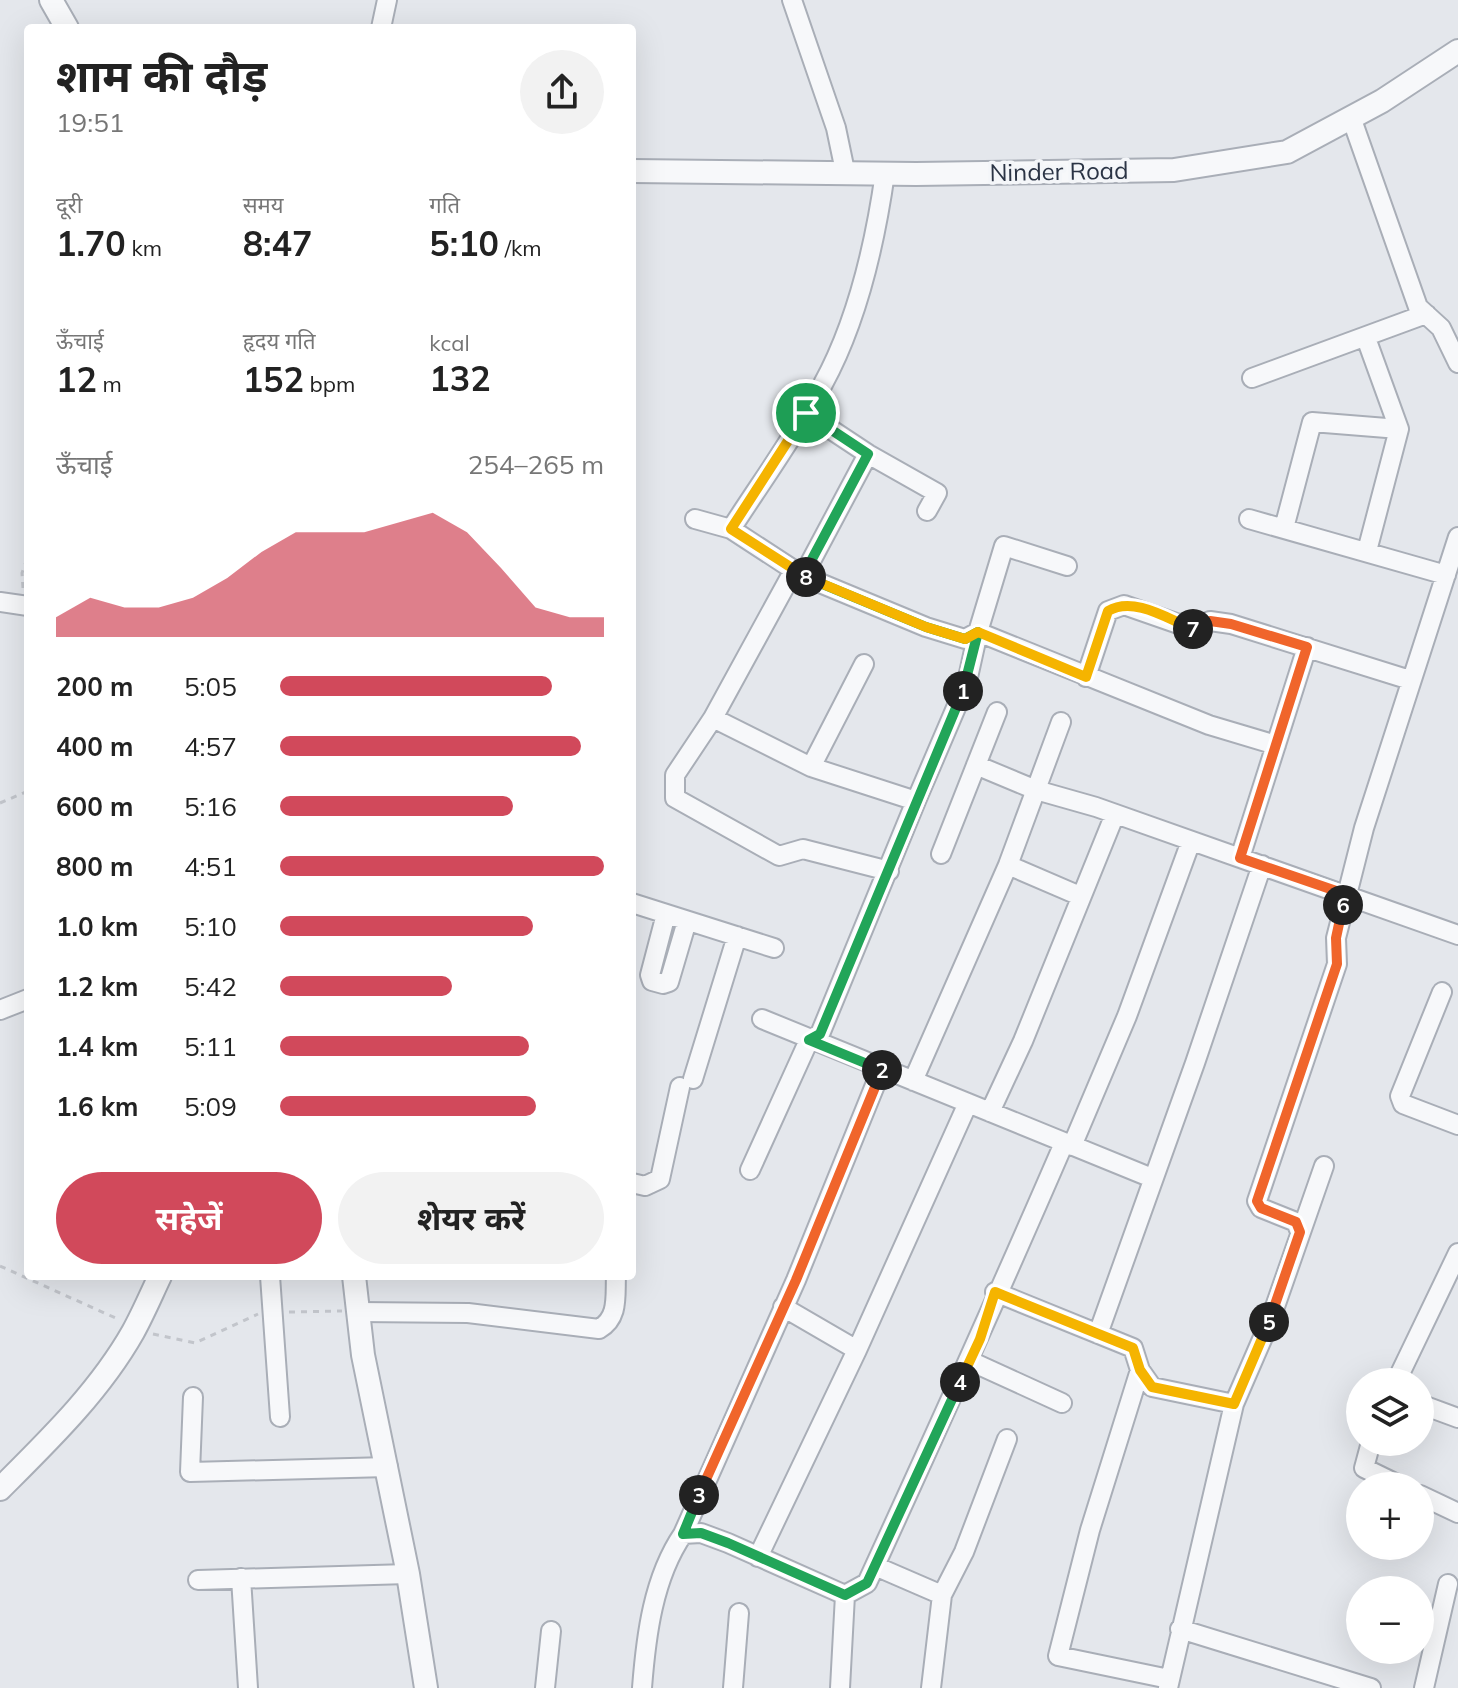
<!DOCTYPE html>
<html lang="hi">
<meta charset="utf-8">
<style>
:root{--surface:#fff;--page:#f2f2f2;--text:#222;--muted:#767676;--accent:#d1495b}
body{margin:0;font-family:Mulish,"Noto Sans Devanagari",sans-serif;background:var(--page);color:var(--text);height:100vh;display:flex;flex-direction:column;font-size:30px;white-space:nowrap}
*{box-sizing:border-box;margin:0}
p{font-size:26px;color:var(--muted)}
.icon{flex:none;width:44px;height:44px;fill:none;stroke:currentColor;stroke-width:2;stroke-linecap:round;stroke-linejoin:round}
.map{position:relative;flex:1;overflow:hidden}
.details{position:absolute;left:24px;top:24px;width:612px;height:1256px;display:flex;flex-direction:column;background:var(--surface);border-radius:8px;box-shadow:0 8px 32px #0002}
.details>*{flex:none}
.tools{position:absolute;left:1346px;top:1368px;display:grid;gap:16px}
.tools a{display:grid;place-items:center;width:88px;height:88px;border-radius:50%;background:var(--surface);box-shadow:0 8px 32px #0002;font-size:40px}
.pin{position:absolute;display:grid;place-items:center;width:68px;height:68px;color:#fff;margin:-34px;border:4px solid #fff;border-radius:50%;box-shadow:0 2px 8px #0007}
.km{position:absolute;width:40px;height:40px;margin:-20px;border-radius:50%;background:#222;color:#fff;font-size:22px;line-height:40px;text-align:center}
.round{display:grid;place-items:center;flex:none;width:84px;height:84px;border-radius:42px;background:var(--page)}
.head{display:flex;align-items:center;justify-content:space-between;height:136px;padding:0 32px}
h1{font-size:44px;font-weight:700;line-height:60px}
.figures{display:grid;grid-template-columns:repeat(3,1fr);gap:12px;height:136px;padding:8px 32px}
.figures div{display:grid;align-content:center}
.figures b{font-size:34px;font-weight:700}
.figures small{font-size:22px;font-weight:400}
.figures p{font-size:22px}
.chart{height:224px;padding:16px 32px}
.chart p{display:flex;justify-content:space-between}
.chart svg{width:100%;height:144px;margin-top:8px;fill:var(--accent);opacity:.7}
.primary-button{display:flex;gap:16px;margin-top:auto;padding:16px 32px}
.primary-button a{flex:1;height:92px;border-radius:48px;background:var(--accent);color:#fff;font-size:32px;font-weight:700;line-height:92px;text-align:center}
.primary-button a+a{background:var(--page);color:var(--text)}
ul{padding:0 32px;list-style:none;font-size:26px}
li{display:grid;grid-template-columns:128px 96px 1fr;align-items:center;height:60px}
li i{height:20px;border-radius:10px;background:var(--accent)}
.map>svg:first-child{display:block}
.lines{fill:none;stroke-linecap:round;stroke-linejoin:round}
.minor-casing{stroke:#a9aeb7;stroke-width:22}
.tertiary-casing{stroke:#a9aeb7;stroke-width:26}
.path{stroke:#c2c5cb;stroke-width:3;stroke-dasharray:6 6;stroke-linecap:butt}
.minor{stroke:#f7f8fa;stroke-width:18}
.tertiary{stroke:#f7f8fa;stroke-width:22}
.split-1-casing{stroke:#fff;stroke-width:16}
.split-2-casing{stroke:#fff;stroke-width:16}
.split-3-casing{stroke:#fff;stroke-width:16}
.split-4-casing{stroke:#fff;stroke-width:16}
.split-5-casing{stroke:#fff;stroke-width:16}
.split-6-casing{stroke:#fff;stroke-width:16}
.split-7-casing{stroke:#fff;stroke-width:16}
.split-8-casing{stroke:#fff;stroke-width:16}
.split-9-casing{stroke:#fff;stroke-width:16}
.split-1{stroke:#22a559;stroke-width:10}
.split-2{stroke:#22a559;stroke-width:10}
.split-3{stroke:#f0652b;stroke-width:10}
.split-4{stroke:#22a559;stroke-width:10}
.split-5{stroke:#f5b400;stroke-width:10}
.split-6{stroke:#f0652b;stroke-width:10}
.split-7{stroke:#f0652b;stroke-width:10}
.split-8{stroke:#f5b400;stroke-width:10}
.split-9{stroke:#f5b400;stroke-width:10}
.labels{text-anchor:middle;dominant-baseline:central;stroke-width:7;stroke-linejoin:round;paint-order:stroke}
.street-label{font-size:24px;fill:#2b3445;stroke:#f4f6f9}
</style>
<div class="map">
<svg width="1458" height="1688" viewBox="0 0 1458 1688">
<rect width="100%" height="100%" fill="#e4e7ec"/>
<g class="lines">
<g class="minor-casing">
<path id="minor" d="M792 0 836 128 845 171
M381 28 387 0
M1351 117 1418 307 1441 328 1458 363
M1366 338 1399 429 1367 551
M1252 378 1426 314
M868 454 937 493 927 511
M695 519 731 529 803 576 868 454 806 413
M1249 519 1446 575
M1284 528 1312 422 1399 429
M731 529C762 481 796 434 823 384 858 320 875 244 885 173
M794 570 713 718 675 775V798L779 856 803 849 889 871
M803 576 926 627 965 639 978 632 1004 546 1067 566
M0 602 28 606
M1086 677 1108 611 1124 605 1193 629 1210 621 1231 624 1410 680
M713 718 811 767 916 801 820 1034 809 1040 750 1170
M976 765 1036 790 1096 807 1458 935
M811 767 864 664
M916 801 967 682 978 632 1209 725 1276 745
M941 854 997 712
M1240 858 1307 647
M1008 865 1080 896
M632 903 774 948
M666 914 650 975 652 981 663 984 669 982 687 921
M1442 992 1400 1096 1403 1104 1458 1125
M0 1010 28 999
M762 1019 1152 1178
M693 1079 737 936
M913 1081 1008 865 1061 722
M990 1112 1023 1041 1115 814
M1072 1146 1127 1016 1191 841
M632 1183 645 1186 660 1179 680 1087
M1300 1232 1296 1222 1261 1208 1257 1201 1337 964 1336 938 1364 828 1458 537
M270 1276 280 1417
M995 1292 1133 1348 1140 1370 1152 1387 1234 1404
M783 1307 857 1350
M358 1312 468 1313 599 1329C619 1318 615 1296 616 1276
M1098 1334 1195 1063 1262 865
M970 1361 1062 1403
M1140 1370 1090 1530 1058 1656 1169 1679
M1396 1382 1458 1253
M193 1397 190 1472 388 1467
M1420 1404 1458 1418
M1371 1442 1364 1468 1401 1486
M1420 1495 1458 1513
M683 1534 701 1533 728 1543 845 1595
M758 1557 857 1350 968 1103
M875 1566 942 1595 964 1552 1007 1439
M241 1578 248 1688
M198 1580 408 1574
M845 1595 867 1583C934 1437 1000 1291 1064 1143
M1180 1629 1371 1688
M545 1688 551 1631
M642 1688C646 1636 653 1578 683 1534L796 1280 882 1068
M733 1688 739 1613
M840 1688 845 1595
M931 1688 942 1595
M1168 1688 1234 1404 1270 1321 1324 1166
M1424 1688 1448 1584"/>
</g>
<g class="tertiary-casing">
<path id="tertiary" d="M51 0 67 28
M632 171 916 174 1174 170 1287 152 1382 101 1458 51
M354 1276 363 1355 408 1574 426 1688
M0 1489C48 1441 99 1392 133 1332 143 1314 151 1295 160 1276"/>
</g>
<path class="path" d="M23 588 22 573 28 556
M0 803 28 791
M0 1266 120 1320
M289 1312 342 1311
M153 1334 195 1343 258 1314"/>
<use href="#minor" class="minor"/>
<use href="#tertiary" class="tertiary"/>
</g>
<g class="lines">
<g class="split-1-casing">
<path id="split-1" d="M806 413 868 454 803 576 926 627 965 639 978 632 963 691"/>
</g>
<g class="split-2-casing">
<path id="split-2" d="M882 1070 809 1040 820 1034 963 691"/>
</g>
<g class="split-3-casing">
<path id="split-3" d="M699 1495 796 1280 882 1070"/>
</g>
<g class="split-4-casing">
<path id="split-4" d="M699 1495 683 1534 701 1533 728 1543 845 1595 867 1583 960 1382"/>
</g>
<g class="split-5-casing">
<path id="split-5" d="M960 1382 980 1339 995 1292 1133 1348 1140 1370 1152 1387 1234 1404 1269 1322"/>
</g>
<g class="split-6-casing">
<path id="split-6" d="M1269 1322 1300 1232 1296 1222 1261 1208 1257 1201 1337 964 1336 938 1343 905"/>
</g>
<g class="split-7-casing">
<path id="split-7" d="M1193 629 1210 621 1231 624 1307 647 1240 858 1345 894 1343 905"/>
</g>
<g class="split-8-casing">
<path id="split-8" d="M806 577 926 627 965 639 978 632 1086 677 1108 611C1134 596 1168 619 1193 629"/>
</g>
<g class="split-9-casing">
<path id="split-9" d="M806 413 731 529 806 577"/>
</g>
<use href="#split-1" class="split-1"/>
<use href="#split-2" class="split-2"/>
<use href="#split-3" class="split-3"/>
<use href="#split-4" class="split-4"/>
<use href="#split-5" class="split-5"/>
<use href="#split-6" class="split-6"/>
<use href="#split-7" class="split-7"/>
<use href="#split-8" class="split-8"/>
<use href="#split-9" class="split-9"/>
</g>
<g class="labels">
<g class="street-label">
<text transform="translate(1059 171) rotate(-1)">Ninder Road</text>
</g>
</g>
</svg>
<div class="tools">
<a><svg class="icon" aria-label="layers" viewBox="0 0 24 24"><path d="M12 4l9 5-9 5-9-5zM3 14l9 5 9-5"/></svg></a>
<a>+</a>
<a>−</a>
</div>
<div class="pin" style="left:806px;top:413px;background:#1e9e55"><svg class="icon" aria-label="arrive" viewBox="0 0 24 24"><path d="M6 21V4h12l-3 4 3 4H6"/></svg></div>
<b class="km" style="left:963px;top:691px">1</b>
<b class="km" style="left:882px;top:1070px">2</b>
<b class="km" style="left:699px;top:1495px">3</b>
<b class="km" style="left:960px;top:1382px">4</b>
<b class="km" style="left:1269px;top:1322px">5</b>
<b class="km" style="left:1343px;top:905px">6</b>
<b class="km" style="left:1193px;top:629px">7</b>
<b class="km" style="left:806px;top:577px">8</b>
<section class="details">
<div class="head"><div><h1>शाम की दौड़</h1><p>19:51</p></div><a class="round"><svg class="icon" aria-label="share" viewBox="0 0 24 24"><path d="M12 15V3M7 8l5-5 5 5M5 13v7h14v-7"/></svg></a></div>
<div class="figures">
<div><p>दूरी</p><b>1.70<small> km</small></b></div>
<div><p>समय</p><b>8:47</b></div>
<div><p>गति</p><b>5:10<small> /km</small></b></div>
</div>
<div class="figures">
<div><p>ऊँचाई</p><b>12<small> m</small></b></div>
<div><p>हृदय गति</p><b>152<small> bpm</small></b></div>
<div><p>kcal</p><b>132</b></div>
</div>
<div class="chart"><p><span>ऊँचाई</span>254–265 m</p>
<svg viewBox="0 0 160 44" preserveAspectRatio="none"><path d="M0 44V38L10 32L20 35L30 35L40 32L50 26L60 18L70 12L80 12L90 12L100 9L110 6L120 12L130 23L140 35L150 38L160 38V44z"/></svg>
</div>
<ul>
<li><b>200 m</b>5:05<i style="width:84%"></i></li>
<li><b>400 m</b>4:57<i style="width:93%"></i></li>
<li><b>600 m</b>5:16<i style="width:72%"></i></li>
<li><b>800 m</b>4:51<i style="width:100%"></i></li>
<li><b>1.0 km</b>5:10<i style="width:78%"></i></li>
<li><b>1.2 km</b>5:42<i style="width:53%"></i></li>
<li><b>1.4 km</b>5:11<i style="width:77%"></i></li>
<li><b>1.6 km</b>5:09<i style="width:79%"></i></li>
</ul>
<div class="primary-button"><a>सहेजें</a><a>शेयर करें</a></div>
</section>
</div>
